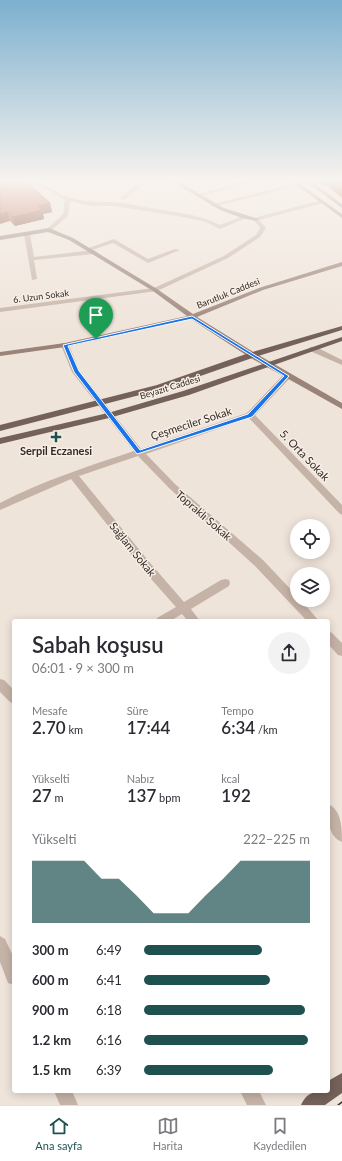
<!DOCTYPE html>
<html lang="tr">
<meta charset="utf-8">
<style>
:root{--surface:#fff;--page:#f2f2f3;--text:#2b2b33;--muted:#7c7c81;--line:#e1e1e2;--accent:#1f5151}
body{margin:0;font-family:Lato,sans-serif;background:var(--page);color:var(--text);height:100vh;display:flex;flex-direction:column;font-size:15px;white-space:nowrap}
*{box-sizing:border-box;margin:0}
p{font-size:13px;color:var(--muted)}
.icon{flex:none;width:22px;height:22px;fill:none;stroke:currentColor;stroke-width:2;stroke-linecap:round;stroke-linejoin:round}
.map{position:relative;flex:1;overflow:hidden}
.panel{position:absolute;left:12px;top:619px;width:318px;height:474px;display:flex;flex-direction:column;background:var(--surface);border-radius:4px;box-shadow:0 2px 10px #0003}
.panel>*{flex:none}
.controls{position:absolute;left:290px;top:519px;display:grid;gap:8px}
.controls a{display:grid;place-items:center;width:40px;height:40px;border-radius:50%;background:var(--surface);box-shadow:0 2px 10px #0003;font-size:20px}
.pin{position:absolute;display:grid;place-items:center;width:34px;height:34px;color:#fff;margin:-41px -17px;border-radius:50% 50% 50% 0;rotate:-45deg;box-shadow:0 0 4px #0007}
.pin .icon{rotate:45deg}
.round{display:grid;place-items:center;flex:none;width:42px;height:42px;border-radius:21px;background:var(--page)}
.overview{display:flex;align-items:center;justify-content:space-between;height:68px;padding:0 20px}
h1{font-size:22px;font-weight:600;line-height:30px}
.figures{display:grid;grid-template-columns:repeat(3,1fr);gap:6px;height:68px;padding:4px 20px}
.figures div{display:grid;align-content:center}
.figures b{font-size:17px;font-weight:600}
.figures small{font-size:11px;font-weight:400}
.figures p{font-size:11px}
.chart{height:112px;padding:8px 20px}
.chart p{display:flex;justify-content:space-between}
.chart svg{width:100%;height:72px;margin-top:4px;fill:var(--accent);opacity:.7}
ul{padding:0 20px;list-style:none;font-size:13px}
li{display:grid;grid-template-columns:64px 48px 1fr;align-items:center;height:30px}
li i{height:10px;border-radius:5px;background:var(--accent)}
.menu{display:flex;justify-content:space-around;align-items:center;height:56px;border-top:1px solid var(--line);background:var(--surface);font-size:11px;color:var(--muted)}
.menu a{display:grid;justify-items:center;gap:2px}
.menu .active{color:var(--accent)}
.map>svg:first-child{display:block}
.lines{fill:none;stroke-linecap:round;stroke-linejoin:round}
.street{fill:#c6b3a7;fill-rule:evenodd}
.secondary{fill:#9a8378;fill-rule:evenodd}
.primary{fill:#746159;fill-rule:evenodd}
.tram{stroke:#332a27;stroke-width:1.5}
.wall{fill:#a3533f}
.shaded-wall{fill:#844333}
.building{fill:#bd6049;stroke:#844333}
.route{fill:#1a73e8;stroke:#fff;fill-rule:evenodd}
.poi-dot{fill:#1f5151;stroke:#f7eee5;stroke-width:1.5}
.labels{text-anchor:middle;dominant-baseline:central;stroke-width:3;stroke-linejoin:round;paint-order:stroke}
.far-street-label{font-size:9px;fill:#332a27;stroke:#f7eee5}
.street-label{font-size:11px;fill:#332a27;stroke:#f7eee5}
.poi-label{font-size:11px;font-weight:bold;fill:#332a27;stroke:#f7eee5}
</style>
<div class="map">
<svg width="342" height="1105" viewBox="0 0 342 1105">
<rect width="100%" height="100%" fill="#efe4da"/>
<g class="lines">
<path class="street" d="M21 179C40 179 54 193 71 198 86 202 99 202 113 202 125 203 138 206 150 208 173 212 199 214 220 225L241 217 246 218 220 229 206 222 177 216 114 206H91L70 201 68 216 49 232 47 231V229L63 214 65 200 46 189Z
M187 179H195L177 184 175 183Z
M256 179H264L198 197 195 195Z
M297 183 299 185 213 207 210 205Z
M139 184 143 185 125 199H121V197Z
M322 200 324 203 259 220 266 228 260 237 228 258 157 291 0 312V308L154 288 224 256 256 235 260 228 253 219 254 218Z
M27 232 30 234 34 257 94 250 97 252 94 254 34 260 37 279 32 280 24 234Z
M114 239 148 259 175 249 180 250 148 263 113 243 89 251 86 249Z
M62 343H68L80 372 141 449 247 413 284 374H290V378L255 415 342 505V515L339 513 249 418 146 454 175 484 263 560 297 596V600H301L319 621H307L255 566 169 488 138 456 79 476 151 564 184 602 221 580 225 579 229 580 230 583 229 586 191 609 200 621H188L182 614 170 621H156L157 618 176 607 143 570 71 479 0 510V503C42 481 89 466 134 451L72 372 61 345Z
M310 347H316L342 360V365L310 351Z
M328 631 332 633 342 643V656L338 655 328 644Z
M0 679 4 680 14 690V704L10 702 0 692Z
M328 804C342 810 342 829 342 842 327 836 328 818 328 804Z
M0 936 5 939 14 958V985L8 983 0 962Z
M54 1091H72L78 1105H60Z
M240 1091H259L266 1105H247Z"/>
<path class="secondary" d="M168 179H174L224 208 259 219 256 221 242 218 220 210Z
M288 179H293L342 214V218Z
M303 179H308L342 204V208Z
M49 228 73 238 157 289 193 314 259 288 342 262V266L263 290 197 317 255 353 342 403V409L249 357 191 319 65 347 0 356V352L65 343 187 316 153 291 69 240 48 232 0 240V236Z"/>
<path class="primary" d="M342 326V330L255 357 163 389 0 431V425L157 385 249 353Z
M342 337V341L189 395 109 418 0 444V438L108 413 183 391Z
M342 1073V1093L325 1105H301C307 1092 315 1091 328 1091V1081Z"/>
<path class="tram" d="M338 1105 342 1102"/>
</g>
<path class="wall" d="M0 179 50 203 52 212 43 214 44 219 15 226 10 221Z
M317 179H342V198L330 188V187L316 183Z"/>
<path class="shaded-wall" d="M50 203 52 212 43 214 44 219 15 226 13 217 37 206Z
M8 212 10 221 0 224V214Z"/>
<path class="building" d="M0 179H23L50 203 37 206 42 210 13 217 8 212 0 214Z
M328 179H342V190L331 181 333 180Z"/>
<linearGradient id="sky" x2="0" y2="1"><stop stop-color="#7cb0cf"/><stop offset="0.54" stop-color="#f8f3ee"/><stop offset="1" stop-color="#f8f3ee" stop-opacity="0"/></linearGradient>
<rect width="342" height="334" fill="url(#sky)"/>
<path class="route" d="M192 316 289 376 252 417 137 454 74 372 63 345ZM192 319 284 376 248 414 140 450 79 371 68 346Z"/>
<path class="poi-dot" d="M54 431h4v4h4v4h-4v4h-4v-4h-4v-4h4z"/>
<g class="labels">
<g class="far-street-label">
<text transform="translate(228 293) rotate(-22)">Barutluk Caddesi</text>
<text transform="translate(41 296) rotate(-7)">6. Uzun Sokak</text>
<text transform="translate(170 387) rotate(-17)">Beyazıt Caddesi</text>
</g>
<g class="street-label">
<text transform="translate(191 423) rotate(-18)">Çeşmeciler Sokak</text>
<text transform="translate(305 455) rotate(46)">5. Orta Sokak</text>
<text transform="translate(204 515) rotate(41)">Topraklı Sokak</text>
<text transform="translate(133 549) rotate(51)">Sağlam Sokak</text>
</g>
<g class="poi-label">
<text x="56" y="450">Serpil Eczanesi</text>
</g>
</g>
</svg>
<div class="controls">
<a><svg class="icon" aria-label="locate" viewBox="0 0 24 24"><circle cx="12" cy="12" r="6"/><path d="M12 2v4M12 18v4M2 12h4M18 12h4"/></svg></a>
<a><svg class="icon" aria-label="layers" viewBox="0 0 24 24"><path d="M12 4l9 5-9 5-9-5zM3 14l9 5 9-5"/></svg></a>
</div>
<div class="pin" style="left:96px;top:339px;background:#1e9e55"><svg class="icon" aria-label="arrive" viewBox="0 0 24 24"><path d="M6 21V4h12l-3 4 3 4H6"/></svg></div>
<section class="panel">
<div class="overview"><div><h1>Sabah koşusu</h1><p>06:01 · 9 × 300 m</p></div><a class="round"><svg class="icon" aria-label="share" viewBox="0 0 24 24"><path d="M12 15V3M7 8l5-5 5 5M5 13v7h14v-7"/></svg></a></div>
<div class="figures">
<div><p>Mesafe</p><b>2.70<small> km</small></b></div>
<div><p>Süre</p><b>17:44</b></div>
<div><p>Tempo</p><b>6:34<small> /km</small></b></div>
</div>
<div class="figures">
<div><p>Yükselti</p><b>27<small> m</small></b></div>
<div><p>Nabız</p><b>137<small> bpm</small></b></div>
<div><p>kcal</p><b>192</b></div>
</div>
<div class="chart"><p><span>Yükselti</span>222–225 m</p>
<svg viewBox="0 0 160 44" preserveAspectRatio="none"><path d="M0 44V6L10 6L20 6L30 6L40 17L50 17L60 27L70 38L80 38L90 38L100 27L110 17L120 6L130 6L140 6L150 6L160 6V44z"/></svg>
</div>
<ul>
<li><b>300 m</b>6:49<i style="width:71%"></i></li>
<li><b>600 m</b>6:41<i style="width:76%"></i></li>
<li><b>900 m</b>6:18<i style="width:97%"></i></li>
<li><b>1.2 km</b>6:16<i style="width:99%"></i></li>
<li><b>1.5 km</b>6:39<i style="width:78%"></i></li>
</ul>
</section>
</div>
<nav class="menu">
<a class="active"><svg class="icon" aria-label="home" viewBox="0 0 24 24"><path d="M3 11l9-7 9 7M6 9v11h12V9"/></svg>Ana sayfa</a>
<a><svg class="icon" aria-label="map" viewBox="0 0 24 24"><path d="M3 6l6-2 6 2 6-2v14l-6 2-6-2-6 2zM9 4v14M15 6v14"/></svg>Harita</a>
<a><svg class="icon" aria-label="saved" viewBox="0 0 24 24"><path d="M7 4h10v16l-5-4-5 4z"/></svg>Kaydedilen</a>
</nav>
